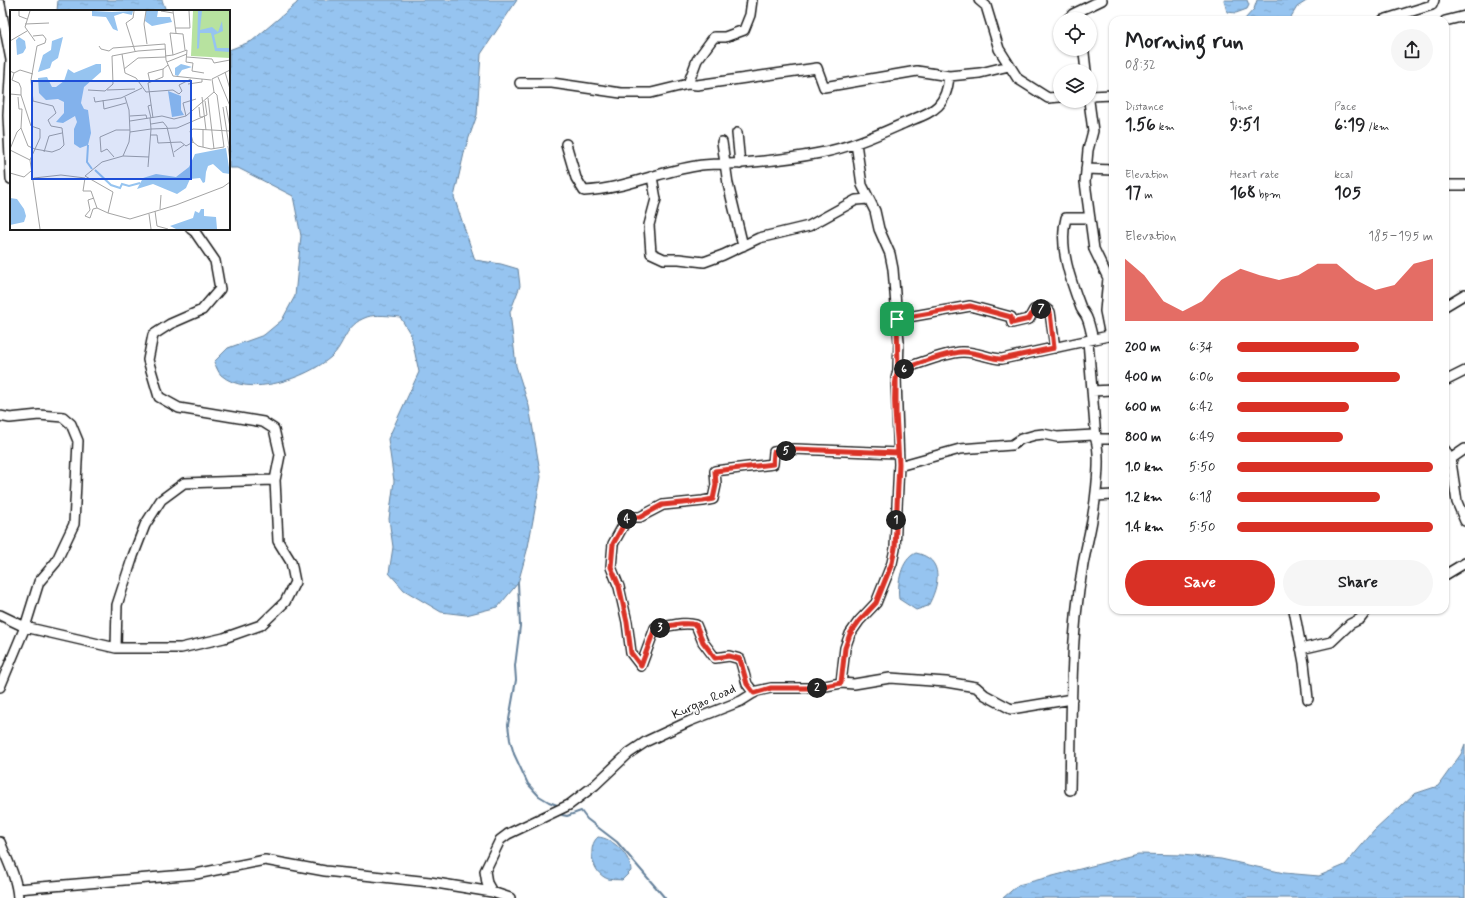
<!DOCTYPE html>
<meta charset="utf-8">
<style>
:root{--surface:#fff;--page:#f6f6f6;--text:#202124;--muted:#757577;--accent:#d93025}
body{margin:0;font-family:Mynerve,sans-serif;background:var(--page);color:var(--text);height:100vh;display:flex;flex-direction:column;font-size:15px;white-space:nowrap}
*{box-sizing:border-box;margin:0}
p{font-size:13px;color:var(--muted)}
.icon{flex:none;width:22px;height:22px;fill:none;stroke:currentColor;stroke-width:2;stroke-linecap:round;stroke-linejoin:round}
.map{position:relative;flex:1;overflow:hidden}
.side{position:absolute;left:1109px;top:16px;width:340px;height:598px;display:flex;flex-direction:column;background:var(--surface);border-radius:12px;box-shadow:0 1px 3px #0004}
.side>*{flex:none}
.buttons{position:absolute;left:1053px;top:12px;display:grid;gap:8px}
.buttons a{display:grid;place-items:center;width:44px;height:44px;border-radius:50%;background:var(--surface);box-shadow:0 1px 3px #0004;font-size:20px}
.pin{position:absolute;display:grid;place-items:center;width:34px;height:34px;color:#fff;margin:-17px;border-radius:8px;box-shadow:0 2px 6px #0006}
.km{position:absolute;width:20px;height:20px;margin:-10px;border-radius:50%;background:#222;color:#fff;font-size:11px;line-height:20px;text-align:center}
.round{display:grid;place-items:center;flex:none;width:42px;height:42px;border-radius:21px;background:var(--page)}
.head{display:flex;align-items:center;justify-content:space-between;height:68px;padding:0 16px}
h1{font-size:22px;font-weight:700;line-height:30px}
.figures{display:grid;grid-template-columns:repeat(3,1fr);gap:6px;height:68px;padding:4px 16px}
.figures div{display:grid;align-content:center}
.figures b{font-size:17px;font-weight:700}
.figures small{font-size:11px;font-weight:400}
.figures p{font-size:11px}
.chart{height:112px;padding:8px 16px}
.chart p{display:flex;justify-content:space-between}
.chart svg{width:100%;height:72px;margin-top:4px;fill:var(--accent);opacity:.7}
.button{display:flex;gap:8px;margin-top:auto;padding:8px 16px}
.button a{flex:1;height:46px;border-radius:24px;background:var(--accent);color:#fff;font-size:16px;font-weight:700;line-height:46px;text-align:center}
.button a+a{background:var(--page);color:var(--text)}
ul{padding:0 16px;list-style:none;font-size:13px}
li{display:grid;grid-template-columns:64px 48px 1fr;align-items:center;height:30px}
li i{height:10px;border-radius:5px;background:var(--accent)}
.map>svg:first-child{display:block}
.water{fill:url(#water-ripples);stroke:#65819b}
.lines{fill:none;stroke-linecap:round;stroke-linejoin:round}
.stream{stroke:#65819b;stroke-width:2}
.minor-casing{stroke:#1c1c1c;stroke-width:12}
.minor{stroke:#fff;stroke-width:9}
.route-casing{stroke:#fff;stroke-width:8}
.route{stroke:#d93025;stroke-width:5}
.labels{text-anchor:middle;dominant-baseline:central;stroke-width:3;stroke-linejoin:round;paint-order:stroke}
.street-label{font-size:13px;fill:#1c1c1c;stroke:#fff}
.inset-river{fill:none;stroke:#96c4f0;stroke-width:2}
.inset-road{fill:none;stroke:#a4a4a4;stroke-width:1}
.view{fill:#1d4ed8;fill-opacity:0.15;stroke:#1d4ed8;stroke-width:2}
.inset-edge{fill:none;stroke:#1c1c1c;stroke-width:2}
</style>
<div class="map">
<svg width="1465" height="898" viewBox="0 0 1465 898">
<defs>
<pattern id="water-ripples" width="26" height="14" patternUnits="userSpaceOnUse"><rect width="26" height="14" fill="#96c4f0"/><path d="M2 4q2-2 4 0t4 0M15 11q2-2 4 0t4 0" fill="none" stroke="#81a8cd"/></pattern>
</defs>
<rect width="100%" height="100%" fill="#fff"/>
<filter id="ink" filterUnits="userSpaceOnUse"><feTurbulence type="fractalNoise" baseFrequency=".025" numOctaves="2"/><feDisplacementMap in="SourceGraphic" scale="8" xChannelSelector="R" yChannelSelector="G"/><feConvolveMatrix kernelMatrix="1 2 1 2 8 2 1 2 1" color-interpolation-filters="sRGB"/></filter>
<g filter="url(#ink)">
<path class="water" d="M58 0H162L166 11H57Z
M298 0H517L481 54 477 115 465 149 454 197 475 260 501 264 518 269 520 286 510 312 516 366 529 406 541 477 528 547 518 583 498 607 466 615 441 612 404 590 389 573 393 547 389 519 394 481 388 439 419 372 411 335 400 317C391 316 375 314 367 317 344 325 345 345 331 357 307 378 248 399 221 375 218 372 216 366 214 362L228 348 264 335 282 320 295 296 301 236 293 196 238 168H229V50L252 41 297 3Z
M1224 0H1247L1249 5 1247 9 1236 13 1227 12Z
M1257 0H1308L1297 7 1289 20H1244L1254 9Z
M916 553C945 559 939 586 928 606L916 610 899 599C897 584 901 559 916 553Z
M1465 744V898H1003L1018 885 1138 854 1182 855 1221 859 1284 873 1319 876 1345 865 1374 831 1414 794 1438 786 1461 754Z
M598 837C613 838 631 856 631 871L622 880C615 879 610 881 604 877 592 870 587 846 598 837Z"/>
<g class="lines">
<path class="stream" d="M518 583 520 626 515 666 516 680 508 725 510 740 514 754 528 784 539 796 549 802 557 805
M562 815 567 816 581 811 587 819 617 842 665 898"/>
<g class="minor-casing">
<path id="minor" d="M979 0 986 6 999 49 1018 79 1048 98 1060 97
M0 4 11 60 8 115 11 179
M1068 19 1073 14 1102 0
M1383 20 1432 5 1434 0
M1445 21 1465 16
M1081 49 1084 53 1086 71
M520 83H552L621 93H651L688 84 697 60 714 37H725L744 30 750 15 752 0
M688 84 697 85 817 68 824 87 917 71 949 76
M1090 96 1113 95
M1089 101 1093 131 1088 150 1085 182 1094 249 1108 278 1105 311 1110 336
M737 133 740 164
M722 142 728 184 743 246
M566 144 576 178 584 191C625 189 657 172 696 166 711 163 727 165 742 163 768 161 795 158 820 153 848 148 875 136 900 125 929 112 946 112 949 76L980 73 1009 66
M1086 169 1113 170
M652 177 656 199 649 225 651 253 664 259H679L704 262 723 255 759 238 809 226 856 200 868 199
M1445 185H1465
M1090 218H1066C1058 246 1071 282 1081 308 1083 312 1086 315 1087 318 1090 325 1091 333 1093 339
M1445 306 1465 294
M897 319 970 306 1011 317 1012 323 1029 319 1034 310 1045 308 1050 312 1055 348
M1088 341 1096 439H1113
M898 370C918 365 942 353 962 352 976 351 989 359 1002 359L1113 335
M1445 381 1465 371
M1092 391 1113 390
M0 416 10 418 39 415 63 417 71 424 78 441 74 524 56 562 39 582 25 627 0 687
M1465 449 1452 458 1451 462 1457 502 1465 521
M1445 450 1451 462
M899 466 960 449 1012 445 1021 439 1035 435 1043 434 1057 437 1094 435C1104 453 1093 519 1088 540 1069 622 1072 707 1070 790
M1096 496 1113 495
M1445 575 1465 563
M1294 610 1304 663 1308 699
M0 615 25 627 116 648H181L224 638 261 625 285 602 295 582 291 562 278 541 275 480 280 455 274 429 263 422 179 408 159 397 148 360 153 335 170 324 202 310 220 289 215 261 195 232 191 229
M116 648 117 605 133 556 145 525 161 500 184 483 275 480
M1301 649 1331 642 1350 624 1360 619 1367 610
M841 683 854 684 890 678 946 682 976 687 985 695 1011 709 1072 699
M754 693 747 684 740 659 729 656 715 658 703 642 696 625C683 621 668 627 655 628L641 666 631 653 627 622 619 587 611 567 613 544 628 517H640L663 505 703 501 713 499 716 485 715 471 773 464 774 452 794 449 898 453
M0 842C7 860 17 878 18 898
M17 889 196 874 265 860 325 871 430 882 492 892
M510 898 492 892 487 883 485 871 500 840 508 834 569 805 595 785 629 753 647 741 690 721 741 701 757 691 771 688H815L841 683 845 648 850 634 859 621 876 603 892 563 895 549 899 464 896 379 898 370 899 342 893 269 890 254 879 229 875 211 862 185 856 143"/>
</g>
<use href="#minor" class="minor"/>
</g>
</g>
<g class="lines" filter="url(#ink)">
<g class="route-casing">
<path id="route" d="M897 319 898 370 896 379V413L899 464 895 548 892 563 876 603 859 621 850 634 845 648 841 683 814 688H771L754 693 747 684 740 659 729 656 715 658 703 642 696 625C683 621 668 627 655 628L641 666 631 653 627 622 619 586 611 567 613 544 628 517H640L662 505 703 501 713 499 716 485 715 471 773 464 774 452 794 449 898 453C897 426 891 395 898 370 918 365 942 353 962 352 976 351 989 359 1002 359L1054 348 1050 312 1045 308 1034 310 1029 319 1012 323 1011 317 970 306 897 319"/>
</g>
<use href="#route" class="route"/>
</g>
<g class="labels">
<g class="street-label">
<text transform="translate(704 702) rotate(-24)">Kurgao Road</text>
</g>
</g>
<g transform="translate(10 10)">
<rect width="220" height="220" fill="#fff"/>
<path d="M183 1H220V48L181 46Z" fill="#b7e29f"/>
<path d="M82 1 102 2 123 1 122 5 113 3 104 6 108 21 103 19 96 7 82 6ZM136 1H148L147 7H160L162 12 142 16 135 11ZM188 1H192L190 20 202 17 208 22 212 11 213 21 204 25 207 38H220V42L205 41 201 23H190L189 38 187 39ZM9 27 15 31 16 38 13 43 7 45 6 30ZM53 27 48 48 42 52 40 58 28 62 33 45 41 40 42 31ZM86 54H91V62L74 77 71 93 74 99 78 100 81 123 78 135 70 138 64 134V119L67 112 65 106 53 113 46 112 54 103V92L48 89 36 90 29 83 28 68 37 67 42 77H46L54 71 58 59 64 63ZM171 54 182 57 172 60 168 66 165 65V58ZM158 81 171 86V100L174 105 162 107ZM216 138 220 164 213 163 203 154 198 156 196 162 195 172 193 173 190 168 180 169 176 178 167 184 143 174 127 179 133 168 146 164 166 167 179 157 185 144ZM0 188 7 189 14 199 16 206 14 212 0 215ZM191 199H194V206L206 207 207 219H166L160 216 183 208 185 201 189 203Z" fill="#96c4f0"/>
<path class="inset-river" d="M78 135 77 152 82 159M85 160 101 175 110 178 112 174 119 176 130 173"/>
<path class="inset-road" d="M9 1V6L17 9M20 1 15 17 25 31M124 1 123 8 116 13 125 41M136 1 134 14 137 34M151 1 163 3M163 1 166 23M15 14 39 13M165 18H180L179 1M0 31 17 21M89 36 91 39 99 41 103 38 155 34 156 50 163 66 201 70M112 44 115 63 126 68 136 82 163 80 169 84 172 81 169 75 181 69M163 45 177 40 176 52 183 53 182 61 194 63M155 46 163 45 160 23 173 24 175 40M177 47 202 49 204 53 220 50M157 52 177 44M114 59 128 48 156 47M0 61 4 63 2 70 9 73 11 78V85L0 84M215 62 220 79M4 63 10 60 23 64M208 67 220 96M140 72 138 63 153 59M178 74 192 72V69M78 80 95 81 103 74 102 46 128 41 155 39M97 80 125 79M11 85 21 116 30 119V128L20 150M84 87 85 92 111 88 132 78M115 87 119 100 120 122 119 132 113 146 92 152 75 166 103 182 98 203 120 209 166 195 213 177 220 172M192 87 196 120M198 88 204 139M93 90 94 99 116 93M141 95 138 96 141 108M216 96 220 117M189 97 190 107H193M213 97 219 136M120 106 136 105 137 109M176 106 173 93 186 89M140 108 141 119 167 118 197 105 195 91M143 108 138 73 153 67V59L158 55M120 111 152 106 164 109 176 106 204 82 202 69 220 60M141 114 153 112 157 117M157 117 164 147M11 118 18 136 25 139 42 142 50 139 54 135 52 118 41 116 38 110 46 103 43 96 23 91 21 70 27 36 35 33 36 29 33 25 23 26M193 119V137M120 122 141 119 138 157M141 125H147L148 133 171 132 176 136 183 132 180 121 183 119 220 121M183 132 188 136 201 139 214 137 207 85 204 82M218 136 220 151M0 139 7 122 11 118 12 99H9L8 87M0 140 20 150 30 219M34 142 39 126 52 123M164 142 174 135M113 146 139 147M104 147 97 139 91 142 90 127 106 120H120M0 163 14 167 21 161M24 168 51 165 75 168M75 168 73 181H81L87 198 98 203M84 188 78 190 80 200 75 206 80 208 83 199 87 198M150 199 151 185M145 201 147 216 158 219M139 204 141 219"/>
<path class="view" d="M22 71H181V169H22Z"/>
<rect width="220" height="220" class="inset-edge"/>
</g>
</svg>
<div class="buttons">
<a><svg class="icon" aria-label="locate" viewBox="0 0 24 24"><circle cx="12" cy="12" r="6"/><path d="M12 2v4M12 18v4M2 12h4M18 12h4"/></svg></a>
<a><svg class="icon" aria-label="layers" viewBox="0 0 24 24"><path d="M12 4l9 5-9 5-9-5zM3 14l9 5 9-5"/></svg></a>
</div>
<div class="pin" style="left:897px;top:319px;background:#1e9e55"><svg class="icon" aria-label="arrive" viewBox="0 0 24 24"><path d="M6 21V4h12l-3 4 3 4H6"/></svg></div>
<b class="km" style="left:896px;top:520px">1</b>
<b class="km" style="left:817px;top:688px">2</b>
<b class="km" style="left:660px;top:628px">3</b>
<b class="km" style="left:627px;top:519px">4</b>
<b class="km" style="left:786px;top:451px">5</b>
<b class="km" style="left:904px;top:369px">6</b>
<b class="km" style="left:1041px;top:309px">7</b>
<section class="side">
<div class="head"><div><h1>Morning run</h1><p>08:32</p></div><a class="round"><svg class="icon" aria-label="share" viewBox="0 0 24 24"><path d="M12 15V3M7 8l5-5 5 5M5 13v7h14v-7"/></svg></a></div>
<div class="figures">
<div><p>Distance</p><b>1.56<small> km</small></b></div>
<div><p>Time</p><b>9:51</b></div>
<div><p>Pace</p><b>6:19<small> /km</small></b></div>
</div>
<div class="figures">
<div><p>Elevation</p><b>17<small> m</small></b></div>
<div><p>Heart rate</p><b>168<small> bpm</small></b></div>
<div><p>kcal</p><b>105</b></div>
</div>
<div class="chart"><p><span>Elevation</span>185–195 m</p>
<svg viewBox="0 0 160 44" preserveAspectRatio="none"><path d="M0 44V6L10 16L20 32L30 38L40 32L50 19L60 12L70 16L80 19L90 16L100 9L110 9L120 19L130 25L140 22L150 9L160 6V44z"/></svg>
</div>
<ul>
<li><b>200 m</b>6:34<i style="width:62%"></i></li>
<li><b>400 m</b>6:06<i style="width:83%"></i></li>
<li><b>600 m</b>6:42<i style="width:57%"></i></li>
<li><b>800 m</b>6:49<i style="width:54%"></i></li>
<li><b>1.0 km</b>5:50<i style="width:100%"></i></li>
<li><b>1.2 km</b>6:18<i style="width:73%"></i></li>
<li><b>1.4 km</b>5:50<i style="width:100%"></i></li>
</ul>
<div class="button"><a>Save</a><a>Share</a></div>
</section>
</div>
